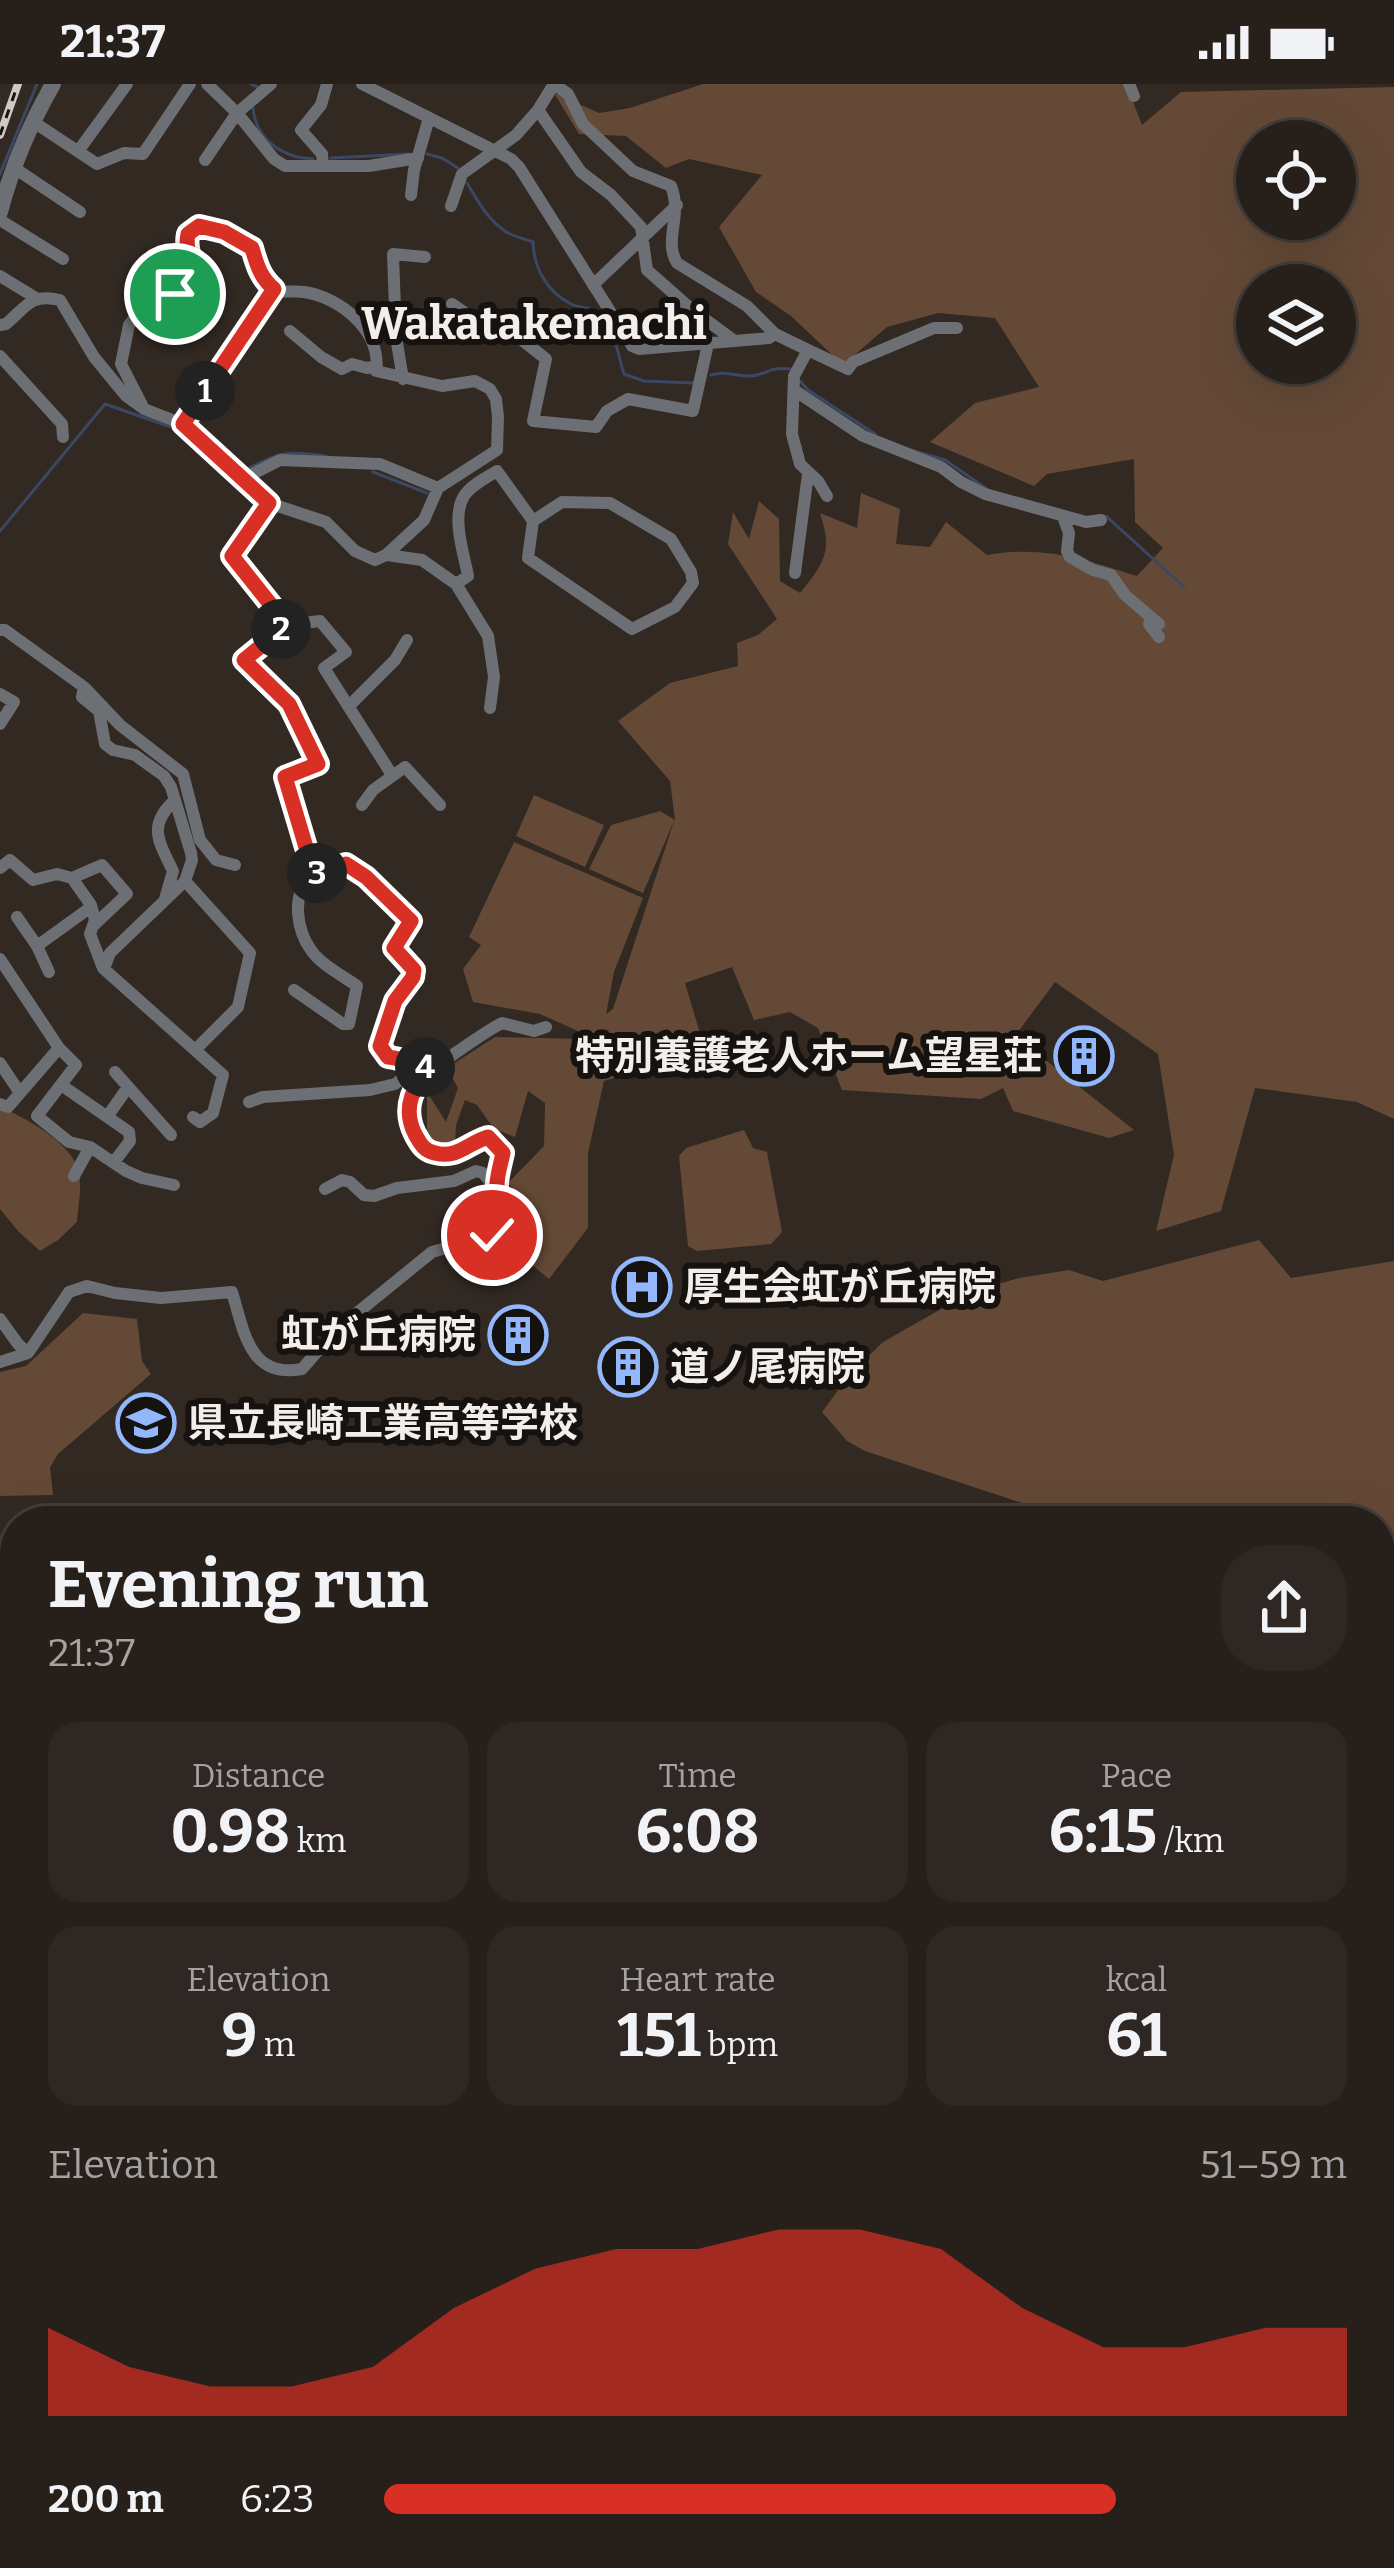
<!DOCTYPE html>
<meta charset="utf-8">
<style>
:root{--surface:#261f1a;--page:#2e2723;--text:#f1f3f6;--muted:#a4a2a2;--line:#423d39;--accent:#d93025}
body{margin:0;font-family:Bitter,"Noto Sans JP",serif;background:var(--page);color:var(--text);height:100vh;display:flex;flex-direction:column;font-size:45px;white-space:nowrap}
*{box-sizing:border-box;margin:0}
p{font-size:39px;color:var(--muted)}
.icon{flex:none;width:66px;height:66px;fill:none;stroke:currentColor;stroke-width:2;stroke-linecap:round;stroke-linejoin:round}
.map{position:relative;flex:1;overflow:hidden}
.drawer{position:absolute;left:0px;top:1422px;width:1395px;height:1062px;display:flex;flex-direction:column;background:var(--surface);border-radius:48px 48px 0 0;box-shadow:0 12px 48px #0002,0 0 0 3px var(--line)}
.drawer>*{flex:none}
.buttons{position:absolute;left:1236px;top:36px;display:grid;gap:24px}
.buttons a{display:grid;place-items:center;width:120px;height:120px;border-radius:50%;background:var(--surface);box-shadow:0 12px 48px #0002,0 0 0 3px var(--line);font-size:60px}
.pin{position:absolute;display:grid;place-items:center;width:102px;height:102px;color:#fff;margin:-51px;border:6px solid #fff;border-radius:50%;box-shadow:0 3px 12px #0007}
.km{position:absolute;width:60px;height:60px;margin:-30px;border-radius:50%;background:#222;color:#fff;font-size:33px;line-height:60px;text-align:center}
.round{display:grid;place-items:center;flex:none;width:126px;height:126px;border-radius:48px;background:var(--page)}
.head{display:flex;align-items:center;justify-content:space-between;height:204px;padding:0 48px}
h1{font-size:66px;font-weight:700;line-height:90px}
.metrics{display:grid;grid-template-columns:repeat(3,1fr);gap:18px;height:204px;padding:12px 48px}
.metrics div{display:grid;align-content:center;border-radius:30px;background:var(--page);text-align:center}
.metrics b{font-size:60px;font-weight:700}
.metrics small{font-size:33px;font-weight:400}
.metrics p{font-size:33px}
.chart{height:336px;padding:24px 48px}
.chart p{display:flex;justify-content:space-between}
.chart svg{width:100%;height:216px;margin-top:12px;fill:var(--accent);opacity:.7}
ul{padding:0 48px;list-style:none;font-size:39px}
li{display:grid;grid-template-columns:192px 144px 1fr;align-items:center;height:90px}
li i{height:30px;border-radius:15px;background:var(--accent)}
.status{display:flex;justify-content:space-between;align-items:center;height:84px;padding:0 60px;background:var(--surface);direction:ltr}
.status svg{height:33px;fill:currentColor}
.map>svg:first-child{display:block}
.green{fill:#644936;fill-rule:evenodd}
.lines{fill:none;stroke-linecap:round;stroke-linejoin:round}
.stream{stroke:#3b4863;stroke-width:3}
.minor{stroke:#6c6f73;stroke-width:12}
.tertiary{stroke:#6c6f73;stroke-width:16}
.rail-casing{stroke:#cfc8c4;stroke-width:8}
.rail{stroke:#161210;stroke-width:3;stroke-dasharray:9;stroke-linecap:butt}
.route-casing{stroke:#fff;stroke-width:24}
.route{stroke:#d93025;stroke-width:15}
.labels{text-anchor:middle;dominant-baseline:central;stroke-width:12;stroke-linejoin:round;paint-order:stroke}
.poi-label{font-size:39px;font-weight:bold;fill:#f4eeea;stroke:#161210;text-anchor:start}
.quarter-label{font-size:45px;font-weight:bold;fill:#f4eeea;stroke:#161210}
</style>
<div class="status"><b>21:37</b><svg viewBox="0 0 49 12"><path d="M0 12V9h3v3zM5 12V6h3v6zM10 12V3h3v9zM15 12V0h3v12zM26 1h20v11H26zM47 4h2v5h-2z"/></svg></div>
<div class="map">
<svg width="1394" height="2484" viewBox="0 0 1394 2484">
<rect width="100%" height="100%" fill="#322923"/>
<path class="green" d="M703 0H1126L1142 41 1181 8 1394 3V1035L1357 1018 1255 1004 1221 1127 1156 1147 1174 1071 1158 970 1055 898 1015 952 1134 1046 1109 1054 1013 1027 1003 1004 981 1015 842 1006 818 944 790 928 754 936 732 883 685 899 705 966 604 997 588 1069V1144L549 1195 515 1167 530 1125 508 1099 544 1062 545 1019 528 1007 515 1053 494 1045 477 1021 465 1016 456 1041 455 1059 441 1066 427 1058V1008L446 1038 458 1004 447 984 495 953 582 955 587 951 540 930 473 918 463 885 481 861 469 853 514 758 643 814 614 888 606 930 613 925 674 737 643 809 589 785 611 741 660 727 675 736 670 697 618 637 670 599 738 582 737 559 758 551 777 535 728 460 733 428 749 455 759 417 779 435 780 497 800 509C824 479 833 468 820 429L857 444 861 409 900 425 896 460 930 463 946 438 987 471C1045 461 1083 475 1137 492L1163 464 1135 438 1134 375 1047 390 1034 402 930 358 975 319 1039 303 995 234 938 229 887 243 843 281 791 232 756 208 719 143 762 91 689 75 666 84 626 52 579 50 554 9 599 29 630 24ZM1257 57H1335V135H1257ZM1257 201H1335V279H1257Z
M534 711 604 741 585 783 516 752Z
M0 1023C26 1034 74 1060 79 1089 82 1104 78 1123 77 1138L58 1156 40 1167 18 1147 0 1125Z
M744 1046 753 1064 767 1068 782 1148 771 1160 697 1167 688 1162 679 1072 686 1064Z
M1259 1156 1291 1194 1394 1177V1451L1380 1453V1437H1076L865 1367 847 1357 822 1328 850 1290 883 1258 971 1208 1019 1194 1069 1186 1103 1197Z
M83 1229 137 1235 142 1277 151 1290 58 1370 50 1383 53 1411 0 1412V1288L26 1282Z
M15 1512V1602L0 1600V1514Z
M1380 1551 1394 1554V1603L1380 1591Z
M1380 1638 1394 1646 1392 1780 1380 1769Z
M1380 1843 1394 1847V2252L1380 2237Z
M1394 2331V2484H1288L1293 2469H1380V2340Z
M343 2469H499L473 2484H329L347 2474Z
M578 2469H664L652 2484H595Z"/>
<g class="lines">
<path class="stream" d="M251 0 258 3
M253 24C256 57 284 74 313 75
M427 70 442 74 458 84
M331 74 408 70
M0 90 37 0
M467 99C477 116 488 136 505 147 513 153 523 154 533 158 534 184 546 207 571 220 579 224 591 223 598 228 614 239 618 272 624 290L644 297 693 299
M711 291C726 286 736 293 751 292 768 291 768 282 790 285
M800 297 808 306 875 350
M911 366 945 376 987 405
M244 387C280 367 285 367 326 372
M373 388 427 409
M1106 432 1184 503
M0 447 105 320 174 344 243 407
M1190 1437 1212 1431 1235 1437
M1380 1476 1394 1468
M0 1510 15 1520
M1380 1599 1394 1612"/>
<path class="minor" d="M207 0 237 29 274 75 285 82H369L418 74
M362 0 511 75 519 83 632 262 639 265 769 254 775 250
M1129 0 1134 12
M538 26 581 88 611 111 641 143 647 186 690 224 732 255
M32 37 97 80 124 69 143 70 190 0
M79 66 127 0
M205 76 237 29 271 0
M323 82 322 70 301 46 321 21 327 0
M13 83 80 128
M411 111 414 86 429 34
M451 122 462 90 516 51 538 26 554 0 568 10 583 40 633 87 671 102C683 132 663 156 677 179L747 222 775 250 808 266 794 292 792 350 800 380 818 397 827 412
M0 136 63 175
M0 192 36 214
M593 201 677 121
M452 220 500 253 512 248 546 275 533 337 596 343 607 327 628 315 693 327 708 260
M0 241 6 240C27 222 31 209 60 216L94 273 126 312 144 325 183 340 269 419 232 473 287 541 244 576 289 620 318 680 285 693 314 790
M290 247 321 273 342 285 352 280 367 284 377 282
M808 266 848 285 853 278 934 244H957
M0 272 62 340 63 353
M403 295 396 253 393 170 425 173
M794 306 863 352 941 383 961 398 985 410 1086 438 1101 436
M144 325 121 280 129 241 149 215C165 212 197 210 196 187 194 171 184 170 188 150L199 142 224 148 252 164C256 178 259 198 275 205 284 210 294 206 304 208 340 213 382 247 376 287L442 302 475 297 490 305 496 315 498 333 497 366 438 404 424 436 386 471 375 476 355 467 326 438 269 419
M183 340 274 205
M243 395 280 376 380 380 438 404
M1063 433 1069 449 1067 467 1070 473 1093 486 1111 491 1125 511 1159 540H1149L1159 553
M387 471 422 476 456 500 488 552 494 593 490 624
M795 489 808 390
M456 500 468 492C464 470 451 433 464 412 471 401 486 394 497 387L533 437 562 418 610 419 671 455 691 488 693 499 675 523 632 545 528 474 533 437
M287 541 320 537 346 568 324 584 392 691
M0 546H5L84 603 120 641 183 690 200 756 216 776 235 781
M84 603 82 613 99 627 105 660 113 666 135 671 164 692 171 703 191 769 192 776 185 797 110 869 104 885 223 991 213 1029 200 1038 193 1033
M0 610 14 618 0 640
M349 622 395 576 407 556
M362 721 373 706 405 683 440 721
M0 784 10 776 33 796 57 790 72 794 91 821 95 836 90 850 103 884
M72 794 102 781 127 810 93 842
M185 797 250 869 238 923 195 966
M165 815 173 787C159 758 147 742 174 717
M17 833 37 862 49 888
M37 862 91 823
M0 875 59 964 76 981 37 1032 69 1058 90 1063 126 1087 142 1094 174 1101
M294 906 343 940H349L357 902C343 892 320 880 311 866 297 847 291 811 310 794 319 786 335 784 346 780L366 792 411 837 393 864 414 886 413 893 396 917 386 939 380 962 388 973C405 975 417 983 435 983
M0 979 20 1009
M115 988 171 1051
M67 1005 129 1048 130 1057 114 1078
M249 1018 263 1013 370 1006 395 1000 418 983
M0 1020 8 1023 59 964
M107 1033 128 1003
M74 1092 90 1063
M325 1105 342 1096 350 1098 364 1111 374 1112 397 1104 454 1097 476 1087 483 1089 496 1105
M0 1235 18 1260 28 1269
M0 1278 28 1269 69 1208 87 1202 115 1209 161 1214 232 1208C244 1247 249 1295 302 1285L336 1246 432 1168 492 1151 499 1142 501 1130 502 1122 496 1105 503 1069 488 1053C461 1060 463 1074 429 1068 386 1028 418 995 454 970 470 959 485 948 502 939L534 947 546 943
M1380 1522H1394
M1380 1611 1394 1625
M0 1664 10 1656 15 1658
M0 1725 13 1739
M0 1810 15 1809
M0 1897 15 1879
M0 2042H15
M0 2064 15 2070
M0 2117 15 2125
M0 2177 15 2189
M0 2241 15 2252
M1380 2277 1394 2273
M0 2295 15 2272
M0 2302 15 2310
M0 2402 15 2407
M0 2461 15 2466
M24 2469 44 2475
M207 2469 232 2484
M1203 2469 1208 2484
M1256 2469 1261 2484
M257 2484 299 2469
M723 2484 735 2469
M1094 2484 1095 2477"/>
<path class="tertiary" d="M0 128C12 82 29 42 53 0
M0 1465H15
M0 1561 15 1552
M906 2469 914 2484"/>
<g class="rail-casing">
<path id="rail" d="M0 51 18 0"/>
</g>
<use href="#rail" class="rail"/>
</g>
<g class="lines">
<g class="route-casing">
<path id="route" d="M175 210C213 193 182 179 188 150L199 142 224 148 252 164C257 181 260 193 274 205L183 340 269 419 232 472 287 541 244 576 289 620 318 680 285 693 314 790 346 780 366 793 411 837 394 864 414 886 413 893 395 917 380 962 388 973C406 975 418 983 436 983 412 999 402 1024 415 1050 420 1059 424 1067 435 1069 457 1075 468 1059 488 1053L503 1069C501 1079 497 1091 497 1101 496 1122 509 1129 492 1151"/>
</g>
<use href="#route" class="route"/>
</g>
<defs>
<g id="building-ring" transform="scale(3)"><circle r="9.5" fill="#161210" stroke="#93b7fd" stroke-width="1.5"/><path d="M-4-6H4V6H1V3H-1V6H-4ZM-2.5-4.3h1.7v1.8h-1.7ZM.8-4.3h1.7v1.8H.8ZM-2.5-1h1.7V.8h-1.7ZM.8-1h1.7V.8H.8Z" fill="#93b7fd"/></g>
<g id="hospital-ring" transform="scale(3)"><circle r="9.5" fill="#161210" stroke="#93b7fd" stroke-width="1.5"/><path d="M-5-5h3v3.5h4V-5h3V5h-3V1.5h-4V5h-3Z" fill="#93b7fd"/></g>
<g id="school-ring" transform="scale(3)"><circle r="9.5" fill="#161210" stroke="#93b7fd" stroke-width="1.5"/><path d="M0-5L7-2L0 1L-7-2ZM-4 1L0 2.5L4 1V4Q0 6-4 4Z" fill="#93b7fd"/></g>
</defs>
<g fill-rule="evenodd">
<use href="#building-ring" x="1084" y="972"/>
<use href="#hospital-ring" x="642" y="1203"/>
<use href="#building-ring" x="518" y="1251"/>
<use href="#building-ring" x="628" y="1283"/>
<use href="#school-ring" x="146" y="1339"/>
</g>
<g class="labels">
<g class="poi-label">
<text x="1042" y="972" text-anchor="end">特別養護老人ホーム望星荘</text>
<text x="684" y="1203">厚生会虹が丘病院</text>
<text x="476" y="1251" text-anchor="end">虹が丘病院</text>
<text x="670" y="1283">道ノ尾病院</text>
<text x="188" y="1339">県立長崎工業高等学校</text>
</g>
<g class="quarter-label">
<text x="534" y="240">Wakatakemachi</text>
</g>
</g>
</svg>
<div class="buttons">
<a><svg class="icon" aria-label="locate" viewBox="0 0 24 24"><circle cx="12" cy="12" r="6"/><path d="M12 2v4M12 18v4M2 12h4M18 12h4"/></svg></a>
<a><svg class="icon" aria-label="layers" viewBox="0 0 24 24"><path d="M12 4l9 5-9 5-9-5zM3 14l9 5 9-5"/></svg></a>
</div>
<div class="pin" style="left:175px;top:210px;background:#1e9e55"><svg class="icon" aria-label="arrive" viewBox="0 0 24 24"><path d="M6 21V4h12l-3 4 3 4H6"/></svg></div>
<div class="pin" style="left:492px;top:1151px;background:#d93025"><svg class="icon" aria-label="check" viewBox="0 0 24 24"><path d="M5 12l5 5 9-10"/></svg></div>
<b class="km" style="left:205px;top:307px">1</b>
<b class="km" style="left:281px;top:545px">2</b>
<b class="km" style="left:317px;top:789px">3</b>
<b class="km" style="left:425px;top:983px">4</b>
<section class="drawer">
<div class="head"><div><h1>Evening run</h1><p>21:37</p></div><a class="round"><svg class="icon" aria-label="share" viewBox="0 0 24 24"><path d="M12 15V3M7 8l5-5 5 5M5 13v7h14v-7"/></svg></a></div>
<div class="metrics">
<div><p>Distance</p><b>0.98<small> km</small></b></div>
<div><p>Time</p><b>6:08</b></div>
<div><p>Pace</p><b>6:15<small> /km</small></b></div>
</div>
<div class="metrics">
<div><p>Elevation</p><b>9<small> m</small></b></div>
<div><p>Heart rate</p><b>151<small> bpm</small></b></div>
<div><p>kcal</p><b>61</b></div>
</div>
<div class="chart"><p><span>Elevation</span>51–59 m</p>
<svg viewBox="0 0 160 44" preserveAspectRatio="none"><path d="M0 44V26L10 34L20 38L30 38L40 34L50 22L60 14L70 10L80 10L90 6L100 6L110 10L120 22L130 30L140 30L150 26L160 26V44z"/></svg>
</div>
<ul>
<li><b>200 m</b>6:23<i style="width:76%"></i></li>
</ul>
</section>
</div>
